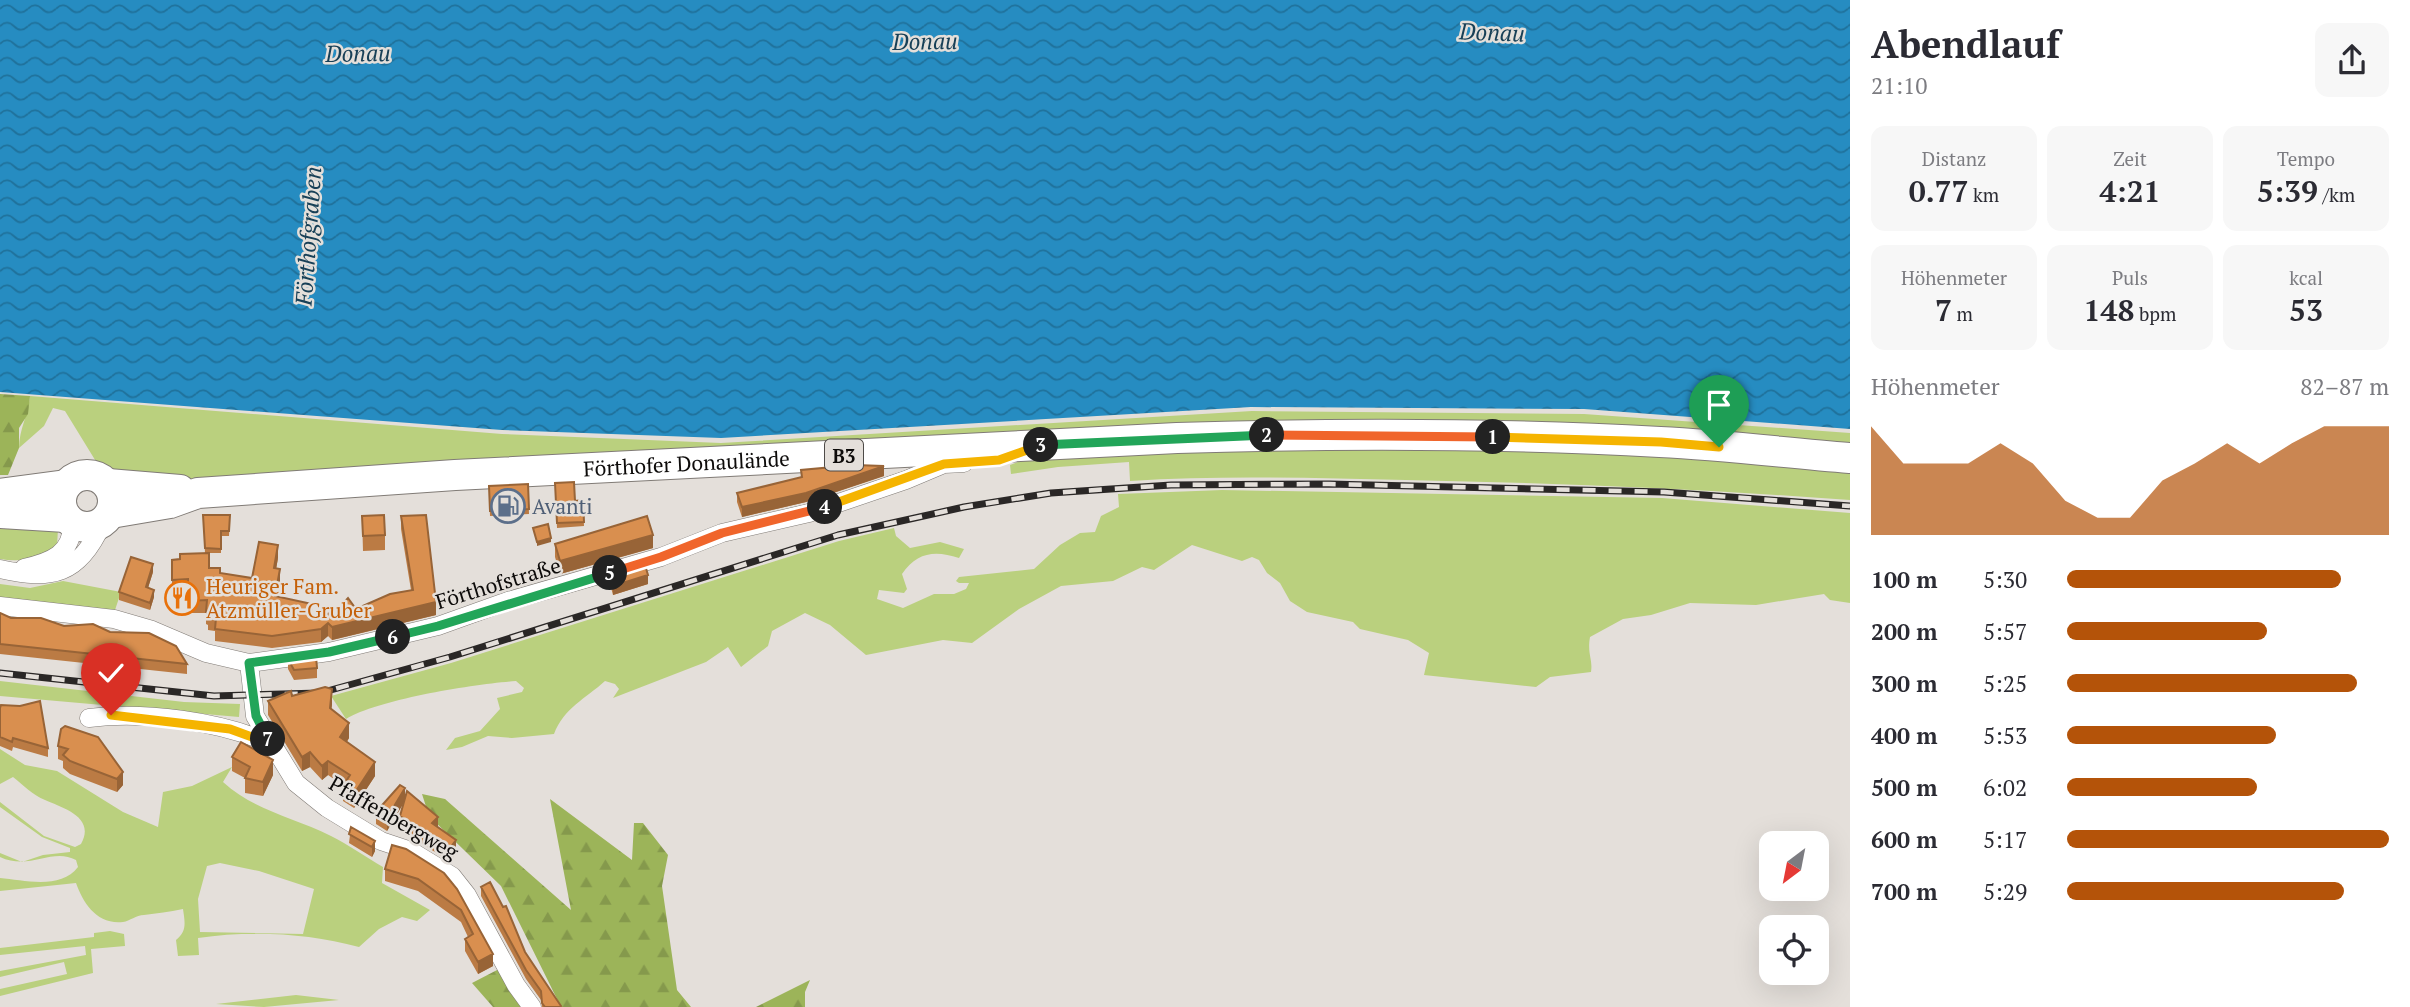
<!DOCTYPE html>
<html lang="de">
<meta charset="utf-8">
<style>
:root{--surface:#fff;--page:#f7f7f7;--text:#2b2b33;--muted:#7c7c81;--accent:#b45309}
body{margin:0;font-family:"PT Serif",serif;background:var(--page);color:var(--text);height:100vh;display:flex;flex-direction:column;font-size:26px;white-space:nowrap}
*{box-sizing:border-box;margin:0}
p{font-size:23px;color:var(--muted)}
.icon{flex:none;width:38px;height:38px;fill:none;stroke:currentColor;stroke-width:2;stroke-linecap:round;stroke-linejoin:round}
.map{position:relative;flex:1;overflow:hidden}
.side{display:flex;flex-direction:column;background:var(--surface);width:560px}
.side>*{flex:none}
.needle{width:46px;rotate:212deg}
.buttons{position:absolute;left:1759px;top:831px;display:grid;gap:14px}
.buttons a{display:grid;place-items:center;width:70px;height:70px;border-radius:14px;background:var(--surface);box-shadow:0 7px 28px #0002;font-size:35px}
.pin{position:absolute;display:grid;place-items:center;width:60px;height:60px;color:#fff;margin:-72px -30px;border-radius:50% 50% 50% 0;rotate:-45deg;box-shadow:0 0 7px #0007}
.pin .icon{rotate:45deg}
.km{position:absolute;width:35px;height:35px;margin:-18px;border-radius:50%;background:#222;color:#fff;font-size:19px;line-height:35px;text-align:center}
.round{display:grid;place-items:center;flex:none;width:74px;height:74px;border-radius:14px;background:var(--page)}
.head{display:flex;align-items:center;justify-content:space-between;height:119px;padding:0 21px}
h1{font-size:38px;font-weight:600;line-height:52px}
.stats{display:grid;grid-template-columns:repeat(3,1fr);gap:10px;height:119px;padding:7px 21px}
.stats div{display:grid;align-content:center;border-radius:14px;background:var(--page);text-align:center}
.stats b{font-size:30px;font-weight:600}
.stats small{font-size:19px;font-weight:400}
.stats p{font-size:19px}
.chart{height:196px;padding:14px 21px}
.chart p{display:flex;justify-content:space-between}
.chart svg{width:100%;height:126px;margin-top:7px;fill:var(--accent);opacity:.7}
ul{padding:0 21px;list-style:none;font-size:23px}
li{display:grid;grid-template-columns:112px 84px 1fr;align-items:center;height:52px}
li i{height:18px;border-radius:9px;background:var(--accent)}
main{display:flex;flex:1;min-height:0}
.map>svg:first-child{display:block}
.green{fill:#bad07e;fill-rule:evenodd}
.forest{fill:url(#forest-firs)}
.water{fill:url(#water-waves)}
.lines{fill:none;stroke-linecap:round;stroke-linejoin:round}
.minor-casing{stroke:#807b76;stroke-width:19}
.primary-casing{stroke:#807b76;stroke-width:32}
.minor{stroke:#fff;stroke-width:18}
.primary{stroke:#fff;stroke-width:30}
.rail-casing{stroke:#2a2726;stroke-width:7}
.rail{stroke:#e4dfda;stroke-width:4.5;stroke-dasharray:13;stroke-linecap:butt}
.wall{fill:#bb7b44}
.shaded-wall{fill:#986437}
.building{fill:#d98f4f;stroke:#986437;stroke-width:2}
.split-1-casing{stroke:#fff;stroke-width:14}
.split-2-casing{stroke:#fff;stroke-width:14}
.split-3-casing{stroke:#fff;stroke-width:14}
.split-4-casing{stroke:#fff;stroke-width:14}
.split-5-casing{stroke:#fff;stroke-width:14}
.split-6-casing{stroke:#fff;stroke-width:14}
.split-7-casing{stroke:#fff;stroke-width:14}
.split-8-casing{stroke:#fff;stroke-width:14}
.split-1{stroke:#f5b400;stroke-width:9}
.split-2{stroke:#f0652b;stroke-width:9}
.split-3{stroke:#22a559;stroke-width:9}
.split-4{stroke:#f5b400;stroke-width:9}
.split-5{stroke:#f0652b;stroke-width:9}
.split-6{stroke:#22a559;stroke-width:9}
.split-7{stroke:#22a559;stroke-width:9}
.split-8{stroke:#f5b400;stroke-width:9}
.labels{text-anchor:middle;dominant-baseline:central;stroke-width:5;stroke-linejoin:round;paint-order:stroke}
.shield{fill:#e4dfda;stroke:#4e4b48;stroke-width:2}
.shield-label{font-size:19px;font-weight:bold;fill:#0d0b0a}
.street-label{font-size:21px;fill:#0d0b0a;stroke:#e4dfda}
.service-label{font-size:21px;fill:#4e5e75;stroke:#e4dfda;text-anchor:start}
.food-label{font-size:21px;fill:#c56008;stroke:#e4dfda;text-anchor:start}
.water-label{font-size:23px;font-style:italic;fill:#184057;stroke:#e4dfda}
</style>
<main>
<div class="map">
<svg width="1850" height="1007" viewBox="0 0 1850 1007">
<defs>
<pattern id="forest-firs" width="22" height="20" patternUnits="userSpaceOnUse" patternTransform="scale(1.75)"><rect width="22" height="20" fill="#9cb459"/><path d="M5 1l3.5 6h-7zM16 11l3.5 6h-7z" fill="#85994c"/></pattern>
<pattern id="water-waves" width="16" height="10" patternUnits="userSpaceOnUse" patternTransform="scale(1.75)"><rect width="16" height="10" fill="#268cc1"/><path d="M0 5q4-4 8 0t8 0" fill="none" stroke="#1f719b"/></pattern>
</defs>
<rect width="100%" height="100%" fill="#e4dfda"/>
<path class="green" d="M30 396 502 434 721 443 1252 411 1584 414 1850 433V451L1662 435 198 481 115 475 100 468 65 411 53 408 44 426 19 448C19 429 28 416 30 396Z
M1551 445 1850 466V500C1701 489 1555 483 1406 480 1314 478 1222 475 1130 481L1129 462 1058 467 1011 474 1010 465 1044 452Z
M1222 490 1662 498 1850 513V603L1830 600 1824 594 1756 605 1690 603 1651 615 1623 619 1590 637C1587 654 1593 659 1591 672L1550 677 1536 687 1424 675 1429 653 1408 640 1360 629 1353 622 1307 612 1290 601 1280 583 1267 573 1259 560 1252 557 1242 561 1192 545 1154 570 1142 567 1113 581 1061 586 1019 609 972 643 943 640 866 655 830 625 805 613 772 631 768 646 741 667 728 647 706 662 613 698 619 689 615 684 605 681C585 699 564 708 554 734L512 738 488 736 462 747 446 750 455 738 480 731 500 709 497 698 522 692 524 688 516 681C475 684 379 699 346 719L331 696 451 663 839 541 894 528 896 536 910 548 940 542 964 549 959 558C935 550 917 552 902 574L907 589 904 593 879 590 877 599 903 608 934 594H954L966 589 969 583H959L956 581 959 577 1034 569 1060 545 1080 533 1095 532 1101 516 1119 507 1118 494Z
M0 517 58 529 57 546C42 560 19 562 0 559Z
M63 581 121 592 115 610 0 597V584L30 588Z
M0 681 184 702 240 704 239 717 0 696Z
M0 749 25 765 57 771 123 812 158 827 163 792 192 786 232 767 223 782C255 811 293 817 331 836 349 845 366 857 383 867L382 883 430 910 417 921 402 917 379 929 359 947C308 933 251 930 198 938L199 955 178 956 176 940C187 931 185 923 183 909 169 912 157 913 144 915 136 915 130 921 123 922 97 925 83 903 76 883L0 891V878C24 880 61 890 78 867L76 860C52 847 30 871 0 857V853L22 862 43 855 70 852V848L42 837 0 807V802L44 836 75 847 81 844C96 817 63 808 45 800 33 795 23 785 13 777L0 784ZM220 863 259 871 314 889 303 934 200 932 198 899 207 866Z
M110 931 124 934 125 946 91 949 93 973 0 996V989L67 974 64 962 0 977V971L86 955 85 946 0 955V948L94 937V933Z
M296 995 339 1000 264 1007 216 1004Z"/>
<path class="forest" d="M0 394 30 396 28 414 19 428V448L8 475H0Z
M422 794 445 799 571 910 550 799 632 860 634 823H643L668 855 662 886 677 990 691 1007H561L501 886 429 816Z
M499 969 524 1007H493L472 983Z
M810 980 805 992V1007H756Z"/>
<path class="water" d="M0 0H1850V429L1584 409 1251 407 721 438 502 430 0 392Z"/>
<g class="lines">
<g class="minor-casing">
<path id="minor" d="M24 568C50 562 73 554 72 523
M0 569C52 581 79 575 102 524
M0 606 114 619 152 630 206 653 249 663 329 652 438 626 508 601 661 557 722 533 809 513 906 480 944 464 964 463
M249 663 255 716 296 783 327 808 381 841 411 851 452 876 467 895 516 985 532 1007
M89 718C143 711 221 721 271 744"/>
</g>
<g class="primary-casing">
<g id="primary">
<circle cx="87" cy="501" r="26"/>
<path d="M108 484 180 490"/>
<path d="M0 494 66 485"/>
<path d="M0 513 66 517"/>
<path id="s1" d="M111 513 170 503 198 493 455 475 1177 438C1337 433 1499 433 1660 442 1723 445 1787 453 1850 458"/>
</g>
</g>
<use href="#minor" class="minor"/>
<use href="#primary" class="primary"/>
<g class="rail-casing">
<path id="rail" d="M0 673 214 696 320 693 450 657 838 535 964 507 1051 493 1171 485 1329 484 1664 492 1850 506"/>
</g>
<use href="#rail" class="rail"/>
</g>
<path class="wall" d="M801 470 884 476 806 502 742 517 737 502V493L801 477Z
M555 483 575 501 583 500 584 526 557 528Z
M528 484 529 514 490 516 489 486Z
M203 515H230L229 536H221V553H205Z
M362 516 385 535V550L363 551Z
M401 516 436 615 332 640 328 636 321 642 272 648 215 641V631L208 630V625L206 624V613H188V592H172V560L209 568 220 573 252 578 278 558 276 569 280 582 277 596 312 617 356 609 411 590 401 529Z
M555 544 653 548 560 574 555 557Z
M153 572 148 588 154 597 150 610 119 600V592Z
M610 575 648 584 613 595 610 584Z
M0 613 11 618 64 626 187 664V674L0 654Z
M288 659 317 668V678L294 680 288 669Z
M292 696 332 704 331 710 349 738 347 742 375 776 354 808 343 801V785L328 775 322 780 310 767 302 771 268 715V701Z
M0 708 48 748V757L13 747 12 751 0 746Z
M61 729 123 785 117 792 70 774 63 768V761L58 759V746Z
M232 757 273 775 263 796 245 793V778L232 771Z
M404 801 387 831 376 824V812L405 801 438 827 456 853 450 862 400 829V816Z
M351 827 375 851 372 857 349 843Z
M385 869 444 873 493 966 478 974 465 951V939L468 937 461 922 418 891 385 881Z
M481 887 525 952 561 1007H542L541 1000 526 979 481 896Z"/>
<path class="shaded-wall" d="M884 466V476L806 502 742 517V507Z
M653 535V548L560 574V561Z
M551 538V542L537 546V542Z
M278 545V558L274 581V568Z
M153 564V572L146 594V587Z
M280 569V582L275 608V596Z
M648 575V584L613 595V586Z
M154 590V597L150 610V603Z
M436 602V615L332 640V627Z
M328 623V636L321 642V629Z
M332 689V704L330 723V708Z
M349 723V738L340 751V737Z
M310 752V767L302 771V757Z
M273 760V775L263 796V782Z
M328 761V775L322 780V766Z
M375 762V776L354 808V794Z
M123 772V785L117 792V779Z
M405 788V801L387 831V818Z
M438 817V830L432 823Z
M456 840V853L450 862V848Z
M375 841V851L372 857V847Z
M493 954V966L478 974V962Z"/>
<path class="building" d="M855 465 884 466 806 493 742 507 737 493 802 477 801 470Z
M574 482 575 501 583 500 584 522 557 523 555 483Z
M528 484 529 509 490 511 489 486Z
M203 515H230L229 531H221V549L205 548Z
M384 515 385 535 363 536 362 516Z
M426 515 436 602 332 627 328 623 321 629 272 636 215 629 216 618H208L209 612H206L207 600 188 601V579L172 580V560L180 559V554L209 553V568H220V573L252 578 259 542 278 545 274 568 280 569 275 596 312 604 310 618 335 612 348 598 356 609 390 594 413 590 401 516Z
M647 516 653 535 560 561 555 544Z
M548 524 551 538 537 542 533 528Z
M131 557 153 564 146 587 154 590 150 603 119 592Z
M645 565 648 575 613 586 610 575Z
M0 613 11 618H41L64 626 93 624 110 632 149 633 176 646 187 664 0 644Z
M316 656 317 668 294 670 288 659Z
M325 687 332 689 330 708 349 723 340 737 375 762 354 794 343 786 350 775 328 761 322 766 310 752 302 757 268 701 291 691 292 696Z
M40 701 48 748 13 738 12 742 0 737V708L1 705 20 706Z
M65 726 98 737 123 772 117 779 70 761 63 755 68 749 58 746 61 729Z
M241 742 273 760 263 782 245 778 250 767 232 757Z
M400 785 405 788 387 818 376 812Z
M407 791 438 817 432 823 456 840 450 848 400 816Z
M351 827 375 841 372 847 349 834Z
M392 845 406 849 444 873 457 889 493 954 478 962 465 939 473 934 461 910 418 879 385 869Z
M490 882 503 907 506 906 525 952 561 1006 559 1007H545L542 1003 541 991 526 970 481 887Z"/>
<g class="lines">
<g class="split-1-casing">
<path id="split-1" d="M1493 437 1661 442 1719 447"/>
</g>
<g class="split-2-casing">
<path id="split-2" d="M1267 435 1493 437"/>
</g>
<g class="split-3-casing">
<path id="split-3" d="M1041 445 1267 435"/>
</g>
<g class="split-4-casing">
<path id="split-4" d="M825 507 944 464 999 460 1041 445"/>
</g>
<g class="split-5-casing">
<path id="split-5" d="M610 573 661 557 722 533 825 507"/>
</g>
<g class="split-6-casing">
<path id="split-6" d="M393 637 438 626 610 573"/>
</g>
<g class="split-7-casing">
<path id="split-7" d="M268 739 256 716 249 663 329 652 393 637"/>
</g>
<g class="split-8-casing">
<path id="split-8" d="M111 715 230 729 271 744 268 739"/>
</g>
<use href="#split-1" class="split-1"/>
<use href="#split-2" class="split-2"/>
<use href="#split-3" class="split-3"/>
<use href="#split-4" class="split-4"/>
<use href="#split-5" class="split-5"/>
<use href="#split-6" class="split-6"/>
<use href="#split-7" class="split-7"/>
<use href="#split-8" class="split-8"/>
</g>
<defs>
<g id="fuel-ring" transform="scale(1.75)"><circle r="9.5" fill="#e4dfda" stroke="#5c6f8a" stroke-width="1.5"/><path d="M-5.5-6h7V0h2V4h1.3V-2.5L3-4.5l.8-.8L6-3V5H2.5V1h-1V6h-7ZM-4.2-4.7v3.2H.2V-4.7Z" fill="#5c6f8a"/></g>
<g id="restaurant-ring" transform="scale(1.75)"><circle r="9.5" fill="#e4dfda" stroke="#e8710a" stroke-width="1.5"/><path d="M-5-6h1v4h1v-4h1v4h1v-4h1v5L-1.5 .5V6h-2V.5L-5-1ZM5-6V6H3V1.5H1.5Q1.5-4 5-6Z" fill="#e8710a"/></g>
</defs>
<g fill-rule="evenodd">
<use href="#fuel-ring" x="508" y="506"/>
<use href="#restaurant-ring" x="182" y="598"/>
</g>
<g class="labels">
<rect class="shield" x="825" y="439.5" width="38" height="31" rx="5"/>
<g class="shield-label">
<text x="844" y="455">B3</text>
</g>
<g class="street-label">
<text stroke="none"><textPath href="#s1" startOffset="579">Förthofer Donaulände</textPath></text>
<text transform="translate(498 583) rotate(-17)">Förthofstraße</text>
<text transform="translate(394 817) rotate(30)">Pfaffenbergweg</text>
</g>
<g class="service-label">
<text x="532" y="506">Avanti</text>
</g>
<g class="food-label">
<text x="206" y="586">Heuriger Fam.<tspan x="206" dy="24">Atzmüller-Gruber</tspan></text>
</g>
<g class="water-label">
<text transform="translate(1492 32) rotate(2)">Donau</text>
<text transform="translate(925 41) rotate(-1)">Donau</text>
<text transform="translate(358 53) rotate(-1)">Donau</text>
<text transform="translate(308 236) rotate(-86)">Förthofgraben</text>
</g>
</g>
</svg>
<div class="buttons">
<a><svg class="needle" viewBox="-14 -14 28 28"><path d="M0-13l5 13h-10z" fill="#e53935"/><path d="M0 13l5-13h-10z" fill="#7c7c81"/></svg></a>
<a><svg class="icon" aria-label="locate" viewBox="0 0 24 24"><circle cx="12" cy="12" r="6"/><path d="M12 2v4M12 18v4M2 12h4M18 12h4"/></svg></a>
</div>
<div class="pin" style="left:1719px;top:447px;background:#1e9e55"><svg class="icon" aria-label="arrive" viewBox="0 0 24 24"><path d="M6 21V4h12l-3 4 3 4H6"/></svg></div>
<div class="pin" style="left:111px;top:715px;background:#d93025"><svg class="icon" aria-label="check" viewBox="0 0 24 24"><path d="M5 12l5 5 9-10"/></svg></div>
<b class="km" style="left:1493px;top:437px">1</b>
<b class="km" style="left:1267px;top:435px">2</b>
<b class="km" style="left:1041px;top:445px">3</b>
<b class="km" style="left:825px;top:507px">4</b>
<b class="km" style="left:610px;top:573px">5</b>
<b class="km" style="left:393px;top:637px">6</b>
<b class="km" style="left:268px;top:739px">7</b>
</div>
<section class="side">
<div class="head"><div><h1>Abendlauf</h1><p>21:10</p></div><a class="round"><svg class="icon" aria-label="share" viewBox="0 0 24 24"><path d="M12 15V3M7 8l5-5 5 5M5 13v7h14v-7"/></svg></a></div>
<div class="stats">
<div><p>Distanz</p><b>0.77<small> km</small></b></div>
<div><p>Zeit</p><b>4:21</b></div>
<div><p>Tempo</p><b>5:39<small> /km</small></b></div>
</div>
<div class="stats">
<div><p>Höhenmeter</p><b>7<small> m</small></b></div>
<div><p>Puls</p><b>148<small> bpm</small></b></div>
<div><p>kcal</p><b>53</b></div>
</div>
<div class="chart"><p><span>Höhenmeter</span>82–87 m</p>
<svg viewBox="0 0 160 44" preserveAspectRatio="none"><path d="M0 44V6L10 19L20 19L30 19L40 12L50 19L60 32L70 38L80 38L90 25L100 19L110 12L120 19L130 12L140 6L150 6L160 6V44z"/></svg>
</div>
<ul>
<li><b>100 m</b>5:30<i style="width:85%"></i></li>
<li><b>200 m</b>5:57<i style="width:62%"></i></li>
<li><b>300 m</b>5:25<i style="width:90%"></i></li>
<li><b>400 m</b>5:53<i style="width:65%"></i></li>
<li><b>500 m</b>6:02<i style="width:59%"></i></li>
<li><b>600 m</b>5:17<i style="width:100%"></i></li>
<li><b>700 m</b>5:29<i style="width:86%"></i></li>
</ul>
</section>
</main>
